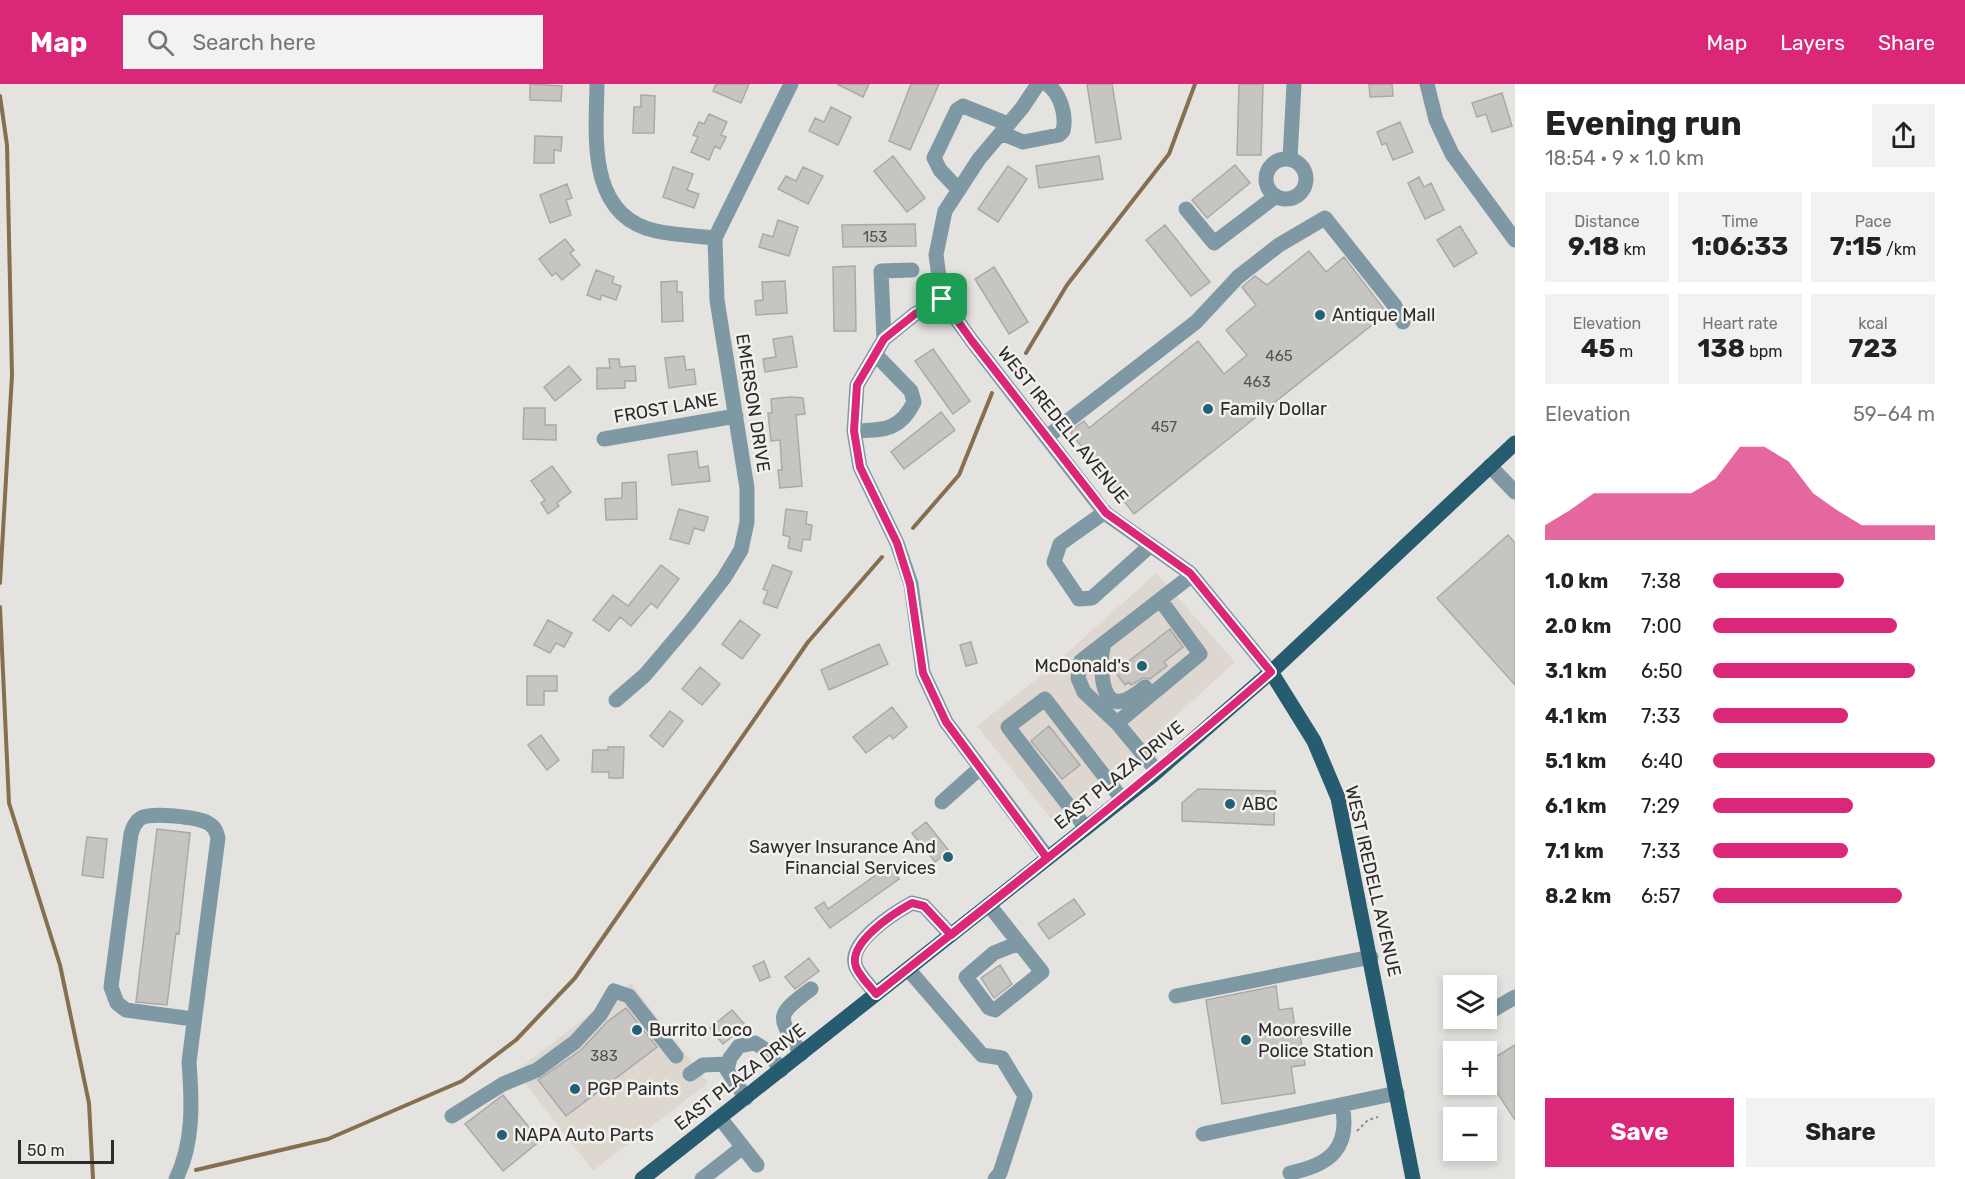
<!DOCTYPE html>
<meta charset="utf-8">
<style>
:root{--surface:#fff;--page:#f2f2f2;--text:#222;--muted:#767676;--accent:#db2777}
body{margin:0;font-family:Rubik,sans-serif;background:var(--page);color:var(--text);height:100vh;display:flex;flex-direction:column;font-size:22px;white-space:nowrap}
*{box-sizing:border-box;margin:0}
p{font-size:20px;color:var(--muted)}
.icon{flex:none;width:33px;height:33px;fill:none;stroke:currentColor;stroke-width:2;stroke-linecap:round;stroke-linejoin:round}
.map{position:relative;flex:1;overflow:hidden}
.drawer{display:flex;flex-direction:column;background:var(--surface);width:450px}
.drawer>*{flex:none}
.buttons{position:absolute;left:1443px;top:891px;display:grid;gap:12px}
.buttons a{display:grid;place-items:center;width:54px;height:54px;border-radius:0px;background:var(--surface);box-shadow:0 3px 9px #0003;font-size:30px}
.scale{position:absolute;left:18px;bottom:15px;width:96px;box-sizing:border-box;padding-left:6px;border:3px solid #2c2b2a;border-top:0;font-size:16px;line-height:21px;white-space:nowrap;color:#2c2b2a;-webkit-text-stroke:4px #f2f0ed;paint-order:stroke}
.pin{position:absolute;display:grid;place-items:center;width:51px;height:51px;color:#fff;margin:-26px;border-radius:12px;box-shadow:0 3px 9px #0006}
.round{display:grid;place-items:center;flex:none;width:63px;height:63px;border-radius:0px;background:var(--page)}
.overview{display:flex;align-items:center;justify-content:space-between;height:102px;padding:0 30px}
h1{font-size:33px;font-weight:700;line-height:45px}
.stats{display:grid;grid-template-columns:repeat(3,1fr);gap:9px;height:102px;padding:6px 30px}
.stats div{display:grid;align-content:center;border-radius:0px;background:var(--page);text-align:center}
.stats b{font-size:26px;font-weight:700}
.stats small{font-size:16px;font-weight:400}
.stats p{font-size:16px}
.chart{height:168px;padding:12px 30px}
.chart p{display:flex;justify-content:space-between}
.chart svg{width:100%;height:108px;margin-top:6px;fill:var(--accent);opacity:.7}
.button{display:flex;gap:12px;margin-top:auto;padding:12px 30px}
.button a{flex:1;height:69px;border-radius:0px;background:var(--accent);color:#fff;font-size:24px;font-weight:700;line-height:69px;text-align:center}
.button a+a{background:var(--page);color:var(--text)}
ul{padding:0 30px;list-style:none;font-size:20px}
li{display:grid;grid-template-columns:96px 72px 1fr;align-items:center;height:45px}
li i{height:15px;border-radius:8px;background:var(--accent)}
header{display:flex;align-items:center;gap:36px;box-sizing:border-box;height:84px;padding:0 30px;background:var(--accent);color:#fff}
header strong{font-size:28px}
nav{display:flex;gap:33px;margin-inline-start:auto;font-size:21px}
.search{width:420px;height:54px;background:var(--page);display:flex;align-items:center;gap:15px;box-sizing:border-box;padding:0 21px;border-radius:0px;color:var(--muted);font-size:22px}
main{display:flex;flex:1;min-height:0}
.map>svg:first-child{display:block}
.built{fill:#ded7cf}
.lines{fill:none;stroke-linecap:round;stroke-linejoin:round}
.stream{stroke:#866f4e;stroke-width:4}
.building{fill:#c7c5c2;stroke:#aba9a7;stroke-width:1.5}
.path{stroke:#8e8c8a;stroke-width:2;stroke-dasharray:3 3;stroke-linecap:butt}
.minor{stroke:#7f99a4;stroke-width:15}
.major{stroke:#275b6f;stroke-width:15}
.route-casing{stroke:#fff;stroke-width:12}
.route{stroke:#db2777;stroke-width:8}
.poi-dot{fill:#236178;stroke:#f2f0ed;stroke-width:2}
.labels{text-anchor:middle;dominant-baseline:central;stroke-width:5;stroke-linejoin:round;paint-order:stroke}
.number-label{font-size:15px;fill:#535250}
.poi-label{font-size:18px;fill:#2c2b2a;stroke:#f2f0ed;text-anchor:start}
.street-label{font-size:18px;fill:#2c2b2a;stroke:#f2f0ed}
</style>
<header>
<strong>Map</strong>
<div class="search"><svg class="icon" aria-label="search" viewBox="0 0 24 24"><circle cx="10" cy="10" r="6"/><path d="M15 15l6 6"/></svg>Search here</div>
<nav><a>Map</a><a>Layers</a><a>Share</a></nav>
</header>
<main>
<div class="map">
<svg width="1515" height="1095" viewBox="0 0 1515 1095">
<rect width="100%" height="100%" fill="#e5e3e0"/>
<path class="built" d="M1156 489 1235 578 1124 679 1052 736 977 642 1049 585Z
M631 899 708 999 593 1087 516 987Z"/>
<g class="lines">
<path class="stream" d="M0 12 7 61 12 291 0 499
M1026 269 1067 201 1169 70 1195 0
M913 444 959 391 992 309
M0 523 9 719 60 881 89 1019 93 1095
M196 1086 328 1055 462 997 516 956 575 894 808 558 882 473"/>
</g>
<path class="building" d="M530 0 562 2 561 17 530 16Z
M716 0H749L741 19 713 7Z
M837 0H869L863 13Z
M911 0H939L910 66 889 57Z
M1087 0H1112L1121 55 1096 59Z
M1239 0H1263L1261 71H1237Z
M1369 0H1392L1393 12 1370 13Z
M1502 9 1512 42 1492 48 1486 30 1477 33 1472 19Z
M641 11 655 12 654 49H633L634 23H641Z
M831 23 851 33 838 61 809 47 815 34 824 38Z
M709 30 727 38 721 51 726 53 720 65 715 62 709 76 691 68 698 53 693 51 699 38 704 40Z
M1400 38 1413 68 1393 76 1386 59 1382 61 1377 48Z
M535 52 562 53 561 67 554 66V79H534Z
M893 72 925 114 907 128 874 87Z
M1099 72 1103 95 1039 104 1036 82Z
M1235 81 1250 99 1207 134 1192 116Z
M1008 82 1027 95 998 138 978 125Z
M673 83 693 90 687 106 699 110 694 124 663 113Z
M803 83 823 92 808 120 778 105 786 92 796 97Z
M1419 93 1424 103 1431 99 1444 126 1425 135 1408 99Z
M567 100 572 114 566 116 571 131 550 139 540 111Z
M778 136 798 143 789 172 759 163 763 150 773 153Z
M915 140 916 162 843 163 842 141Z
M1165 141 1210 198 1191 212 1146 156Z
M1460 142 1477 169 1454 183 1437 156Z
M565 155 574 166 570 169 580 181 562 196 556 189 552 192 539 175Z
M1309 167 1326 188 1344 173 1387 229 1134 430 1071 349 1073 345 1084 337 1089 344 1198 257 1224 290 1247 271 1226 246 1256 221 1242 203 1255 192 1267 201Z
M855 182 856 247H834L833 183Z
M994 183 1028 238 1009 250 975 195Z
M596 186 614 193 612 199 621 202 616 216 602 211 600 216 587 211Z
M677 197V208H682L683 237 662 238 661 198Z
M785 197 787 229 756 231 755 217 763 216 762 198Z
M792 252 797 283 765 288 763 275 776 273 773 255Z
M933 265 970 317 953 330 915 277Z
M684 272 686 286 694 285 696 300 669 304 665 274Z
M609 275H619L620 283 635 282 636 297H625V304L597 305V284H610Z
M569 282 581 296 555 317 544 303Z
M790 313 803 314 805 330 796 331 802 402 780 404 778 386H782L780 356 771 357 768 329H772L771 315Z
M524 324H545V341H556V356L523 355Z
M941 328 955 346 904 385 891 368Z
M697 367 699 384 708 382 710 397 672 401 668 371Z
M552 382 571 408 557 419 559 422 548 430 541 419 545 416 531 397Z
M636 398 637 435 606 436 605 415 622 414V399Z
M679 425 708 433 704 447 694 444 689 460 670 455Z
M786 425 807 428 806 440 812 441 810 456 803 455 801 467 788 464 790 453 783 451Z
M1508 451 1515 459V601L1437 514Z
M661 481 679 495 657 524 651 519 631 542 620 533 609 547 593 536 613 511 628 522Z
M773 481 792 488 777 524 763 519 768 507 763 505Z
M548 536 572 549 564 563 556 559 550 569 534 561Z
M740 536 760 551 742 575 722 560Z
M1170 545 1183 563 1164 578 1167 582 1150 595 1143 594 1131 601 1129 598 1125 601 1115 588Z
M971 558 977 579 966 582 960 561Z
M879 560 888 580 829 606 821 586Z
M700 583 720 600 702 621 682 605Z
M527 592H557V607H544V621H527Z
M892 623 907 643 893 655 890 651 866 669 853 653Z
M670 627 683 637 663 663 650 652Z
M1049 642 1080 681 1062 695 1031 657Z
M541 651 559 676 547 686 528 661Z
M608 663H624L623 694H609V688H592L593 666H608Z
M1198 705 1275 707 1274 741 1182 737V719Z
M926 738 949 767 935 778 912 749Z
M157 745 190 749 179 850 176 849 167 921 136 918Z
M87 753 107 755 103 794 82 791Z
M890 781 899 795 830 844 815 824 824 818 828 825Z
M1074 815 1085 830 1049 855 1038 840Z
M809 874 819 887 795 905 785 893Z
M764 877 770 893 760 897 753 882Z
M1000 881 1012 900 994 914 981 894Z
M1276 902 1279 926 1292 924 1295 944H1299L1305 981 1291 983 1295 1009 1222 1020 1206 916Z
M626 924 657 963 566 1032 538 996 581 966 607 938Z
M732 926 746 942 723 960 710 944Z
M1515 961V1036L1486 992V979Z
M503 1011 540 1057 503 1087 465 1040Z"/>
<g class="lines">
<path class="path" d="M1357 1047 1368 1036 1378 1033"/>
<path class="minor" d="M597 0C596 53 587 132 656 147 675 151 696 152 715 154
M1038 0 1022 24 979 75 945 127 936 171 942 215 972 257 1105 429 1190 489 1271 588
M1427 0 1436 36 1452 70 1515 156
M1001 49 1023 58 1059 51 1063 47C1067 31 1060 9 1047 0
M1266 95a20 20 0 1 1 40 0a20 20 0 1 1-40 0Z
M1290 75 1294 0
M959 106 940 86 934 74 957 26 963 22 1008 40
M1186 125 1214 159 1276 112
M942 215 915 230 884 255 857 301 854 347 860 383 897 459 911 500 923 589 946 638 1048 774
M884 255 881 187 912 186
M854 347C883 346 900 347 914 318L911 307 875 270
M1047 353 1196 238 1238 193 1279 161 1325 134 1395 222 1403 238
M604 355 736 332
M1490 382 1515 408
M1105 428 1060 460 1054 478 1079 515 1092 514 1151 461
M1104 559C1100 574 1101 583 1103 598 1109 629 1128 617 1145 603
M616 616 645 591 689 539 724 494 741 466 747 438V404L717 216 715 154 791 0
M1117 639 1200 570 1161 517
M1157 687 1117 639 1084 608 1078 594 1081 577 1192 491
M942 718 980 684
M1086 744 1008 643 1045 615 1122 715
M989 821 1042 888 995 926 989 924 966 893 994 869 1019 859
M908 885 982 971 1002 974 1025 1012 1000 1089 995 1095
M876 910C870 902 860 892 856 883 846 859 894 829 912 819L924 822 951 851
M1176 912 1371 873
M1486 930 1515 913
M801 970C779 932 773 933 811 905
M690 990 703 981 728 980
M746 1014 727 986 730 974 739 962 755 959 766 966 781 986
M452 1032 503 1000 537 986 575 958 600 931 614 907 629 912 676 972
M720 1034 757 1081
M1203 1050 1397 1009
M1290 1089C1330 1081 1351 1064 1342 1021
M176 1095C194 1059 192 1017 189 978L218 754C216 747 215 743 208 739 197 733 152 728 141 734 135 738 133 743 131 750L111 903 117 919 126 926 193 935
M702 1095 743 1063"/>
<path class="major" d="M1271 588 1314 657 1338 714 1413 1095
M642 1095 1153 691 1271 588 1515 359"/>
</g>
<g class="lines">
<g class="route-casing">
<path id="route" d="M942 215 915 230 884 255 857 301 854 347 860 383 897 459 910 500 923 589 946 638 1047 774 876 910C870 902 860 893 856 883 847 859 894 829 912 819L924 822 951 851C1060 765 1167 679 1271 588L1190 489 1106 429 972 257 942 215"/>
</g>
<use href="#route" class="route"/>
</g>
<g class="poi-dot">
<circle cx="1320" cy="231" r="6"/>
<circle cx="1208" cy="325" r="6"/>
<circle cx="1142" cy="582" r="6"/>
<circle cx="1230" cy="720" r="6"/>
<circle cx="948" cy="773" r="6"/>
<circle cx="637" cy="946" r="6"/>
<circle cx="1246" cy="956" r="6"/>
<circle cx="575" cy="1005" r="6"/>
<circle cx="502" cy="1051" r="6"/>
</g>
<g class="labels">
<g class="number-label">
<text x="875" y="153">153</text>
<text x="1279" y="272">465</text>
<text x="1257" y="298">463</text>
<text x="1164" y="343">457</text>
<text x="604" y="972">383</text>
</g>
<g class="poi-label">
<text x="1332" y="231">Antique Mall</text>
<text x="1220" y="325">Family Dollar</text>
<text x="1130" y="582" text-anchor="end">McDonald's</text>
<text x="1242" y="720">ABC</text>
<text x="936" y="763" text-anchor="end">Sawyer Insurance And<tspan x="936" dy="21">Financial Services</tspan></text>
<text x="649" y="946">Burrito Loco</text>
<text x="1258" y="946">Mooresville<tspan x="1258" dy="21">Police Station</tspan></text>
<text x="587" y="1005">PGP Paints</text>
<text x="514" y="1051">NAPA Auto Parts</text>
</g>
<g class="street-label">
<text transform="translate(753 319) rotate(81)">EMERSON DRIVE</text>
<text transform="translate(666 324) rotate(-10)">FROST LANE</text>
<text transform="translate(1063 341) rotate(51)">WEST IREDELL AVENUE</text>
<text transform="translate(1119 691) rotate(-39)">EAST PLAZA DRIVE</text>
<text transform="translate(1373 797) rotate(77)">WEST IREDELL AVENUE</text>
<text transform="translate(740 993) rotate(-38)">EAST PLAZA DRIVE</text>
</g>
</g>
</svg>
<div class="buttons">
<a><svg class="icon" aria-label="layers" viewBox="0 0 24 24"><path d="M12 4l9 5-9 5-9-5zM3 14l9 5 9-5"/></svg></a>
<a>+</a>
<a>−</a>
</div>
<div class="scale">50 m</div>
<div class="pin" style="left:942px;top:215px;background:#1e9e55"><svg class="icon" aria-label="arrive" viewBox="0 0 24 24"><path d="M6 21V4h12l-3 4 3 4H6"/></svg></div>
</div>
<section class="drawer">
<div class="overview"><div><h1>Evening run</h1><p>18:54 · 9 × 1.0 km</p></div><a class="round"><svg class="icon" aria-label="share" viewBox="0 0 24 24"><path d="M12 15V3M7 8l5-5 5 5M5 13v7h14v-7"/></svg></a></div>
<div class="stats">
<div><p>Distance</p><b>9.18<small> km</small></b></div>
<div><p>Time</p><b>1:06:33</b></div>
<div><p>Pace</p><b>7:15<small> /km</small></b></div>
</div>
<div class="stats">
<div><p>Elevation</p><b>45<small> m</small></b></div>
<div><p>Heart rate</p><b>138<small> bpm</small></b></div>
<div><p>kcal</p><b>723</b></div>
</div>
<div class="chart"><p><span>Elevation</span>59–64 m</p>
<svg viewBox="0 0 160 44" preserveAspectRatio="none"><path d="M0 44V38L10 32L20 25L30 25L40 25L50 25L60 25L70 19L80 6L90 6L100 12L110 25L120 32L130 38L140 38L150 38L160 38V44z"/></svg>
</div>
<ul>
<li><b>1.0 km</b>7:38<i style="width:59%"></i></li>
<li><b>2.0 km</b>7:00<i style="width:83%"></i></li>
<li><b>3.1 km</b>6:50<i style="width:91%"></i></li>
<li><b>4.1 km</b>7:33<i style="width:61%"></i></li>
<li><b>5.1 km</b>6:40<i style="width:100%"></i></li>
<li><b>6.1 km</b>7:29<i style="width:63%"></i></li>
<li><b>7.1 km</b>7:33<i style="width:61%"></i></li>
<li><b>8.2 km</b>6:57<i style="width:85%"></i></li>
</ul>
<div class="button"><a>Save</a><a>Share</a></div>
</section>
</main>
